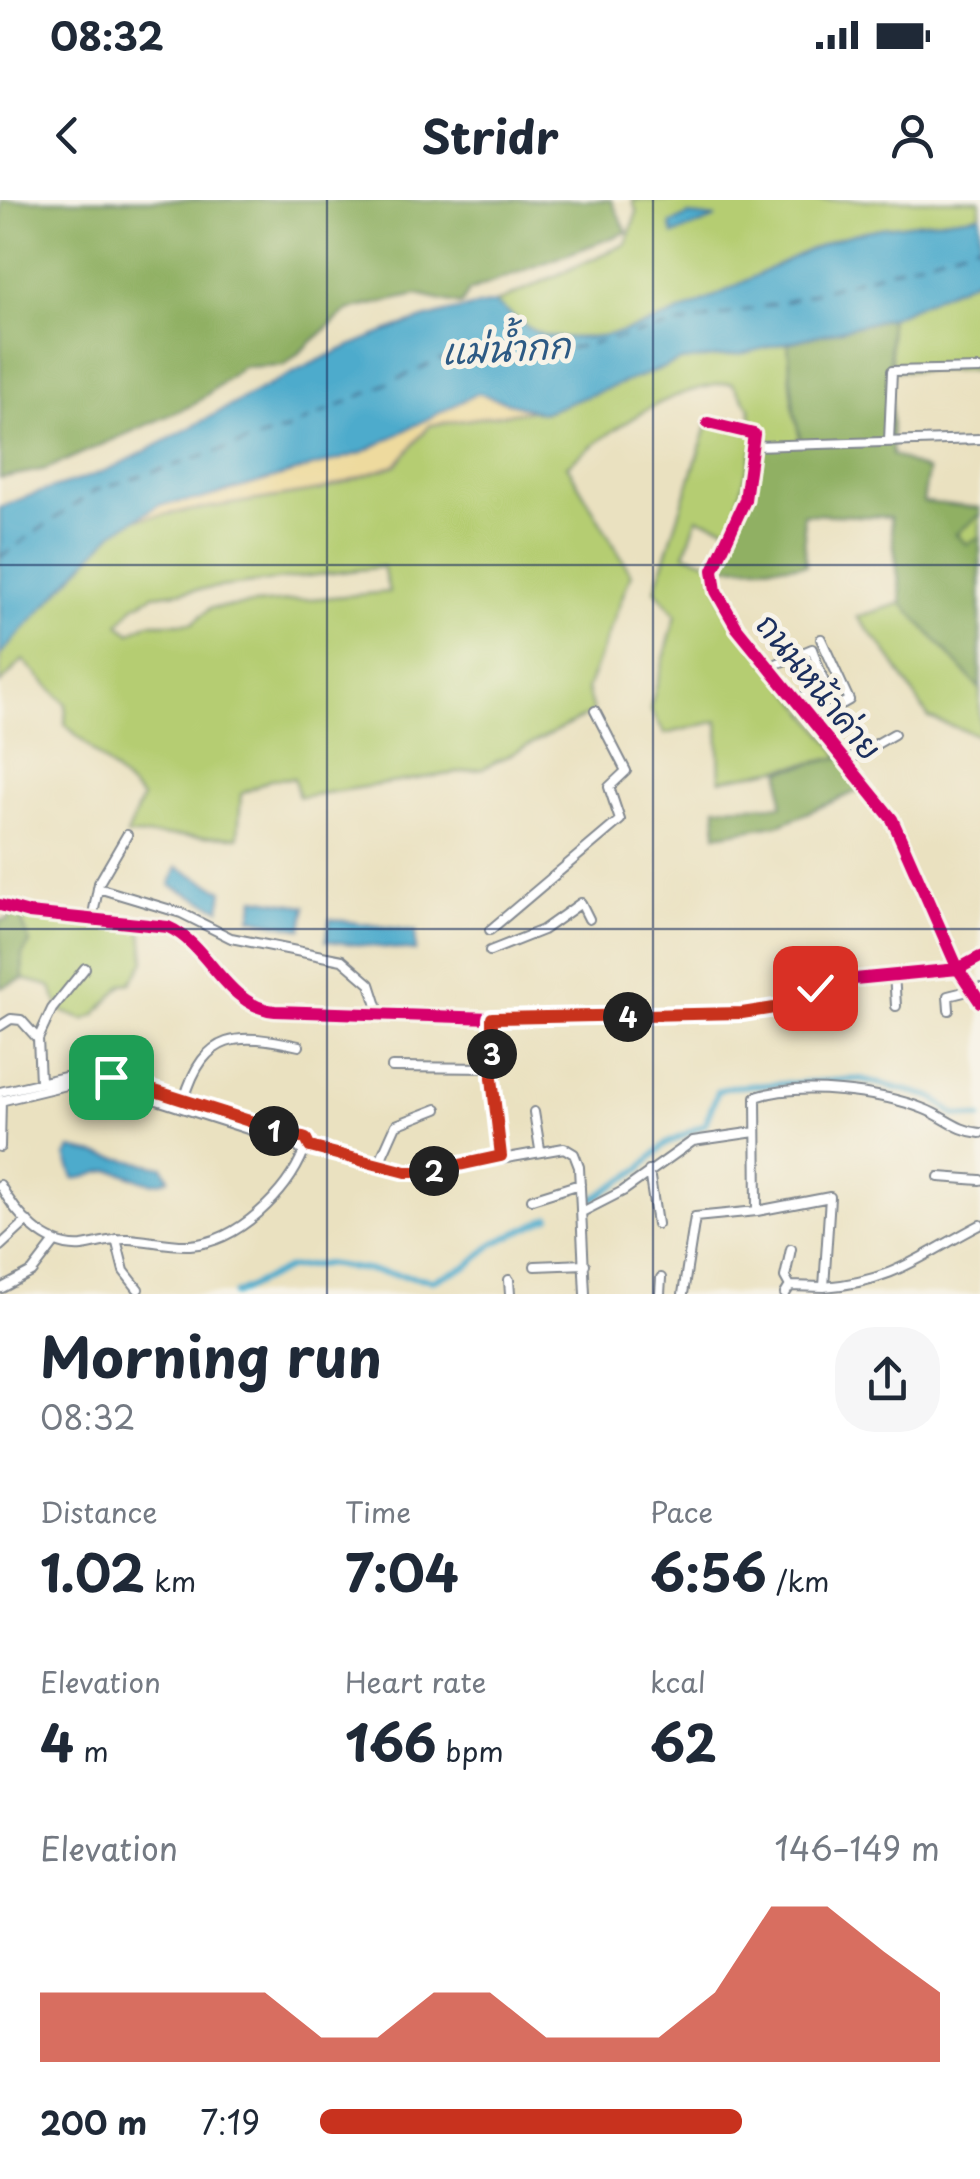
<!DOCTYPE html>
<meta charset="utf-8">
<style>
:root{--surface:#fff;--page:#f6f6f7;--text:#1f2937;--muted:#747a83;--accent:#c8321e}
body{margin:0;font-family:"Playpen Sans","Playpen Sans Thai",sans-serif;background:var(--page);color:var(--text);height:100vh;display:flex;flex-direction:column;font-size:38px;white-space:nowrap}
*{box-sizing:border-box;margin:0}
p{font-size:32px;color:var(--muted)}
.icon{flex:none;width:55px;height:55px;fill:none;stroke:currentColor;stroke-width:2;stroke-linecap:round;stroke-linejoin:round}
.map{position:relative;height:1094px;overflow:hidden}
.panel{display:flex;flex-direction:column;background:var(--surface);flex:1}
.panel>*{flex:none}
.pin{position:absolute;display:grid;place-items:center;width:85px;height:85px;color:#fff;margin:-42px;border-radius:20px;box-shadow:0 5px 15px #0006}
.km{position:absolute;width:50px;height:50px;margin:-25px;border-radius:50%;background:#222;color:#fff;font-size:28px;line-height:50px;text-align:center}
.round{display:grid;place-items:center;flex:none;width:105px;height:105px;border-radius:40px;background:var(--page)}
.headline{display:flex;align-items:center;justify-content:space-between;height:170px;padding:0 40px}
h1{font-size:55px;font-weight:700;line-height:75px}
.stats{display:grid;grid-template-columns:repeat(3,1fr);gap:15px;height:170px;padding:10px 40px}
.stats div{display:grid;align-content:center}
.stats b{font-size:50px;font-weight:700}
.stats small{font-size:28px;font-weight:400}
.stats p{font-size:28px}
.chart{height:280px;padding:20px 40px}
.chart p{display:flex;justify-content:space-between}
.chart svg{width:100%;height:180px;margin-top:10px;fill:var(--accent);opacity:.7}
ul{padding:0 40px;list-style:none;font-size:32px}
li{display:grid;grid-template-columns:160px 120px 1fr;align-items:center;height:75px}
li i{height:25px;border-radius:12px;background:var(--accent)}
.status{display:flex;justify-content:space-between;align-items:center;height:70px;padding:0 50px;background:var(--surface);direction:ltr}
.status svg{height:28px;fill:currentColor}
header{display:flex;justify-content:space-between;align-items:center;height:130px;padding:0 40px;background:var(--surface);font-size:45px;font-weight:700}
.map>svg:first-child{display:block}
.green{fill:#b5cd72;stroke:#687e68;stroke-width:2.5;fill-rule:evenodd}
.forest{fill:#90b064;stroke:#567061;stroke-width:2.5}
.sand{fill:#eeda9e;stroke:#84847e;stroke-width:2.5}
.water{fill:#4eabcc;stroke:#346d95;stroke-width:2.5}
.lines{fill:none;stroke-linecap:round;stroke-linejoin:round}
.canal{stroke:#4eabcc;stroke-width:6}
.ferry{stroke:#2d5a84;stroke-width:2.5;stroke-dasharray:12 10;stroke-linecap:butt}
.minor-casing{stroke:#82888f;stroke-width:12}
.minor{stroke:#fff;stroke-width:8}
.cycleway-casing{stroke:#f7f3e8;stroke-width:19}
.cycleway{stroke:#d6006c;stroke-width:12}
.route-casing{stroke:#fff;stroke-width:20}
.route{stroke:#c8321e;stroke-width:12}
.grid{fill:none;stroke:#1b2f5e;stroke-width:2.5;stroke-opacity:0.55}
.labels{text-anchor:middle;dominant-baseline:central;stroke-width:10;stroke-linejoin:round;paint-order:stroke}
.street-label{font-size:32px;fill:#1b2f5e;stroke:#f7f3e8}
.water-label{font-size:35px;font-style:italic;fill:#2d5a84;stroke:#f7f3e8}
</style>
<div class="status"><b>08:32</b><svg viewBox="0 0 49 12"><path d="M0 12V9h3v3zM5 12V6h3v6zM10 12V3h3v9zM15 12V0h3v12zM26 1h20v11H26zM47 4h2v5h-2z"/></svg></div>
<header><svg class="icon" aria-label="back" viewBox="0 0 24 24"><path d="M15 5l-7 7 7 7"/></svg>Stridr<svg class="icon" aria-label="person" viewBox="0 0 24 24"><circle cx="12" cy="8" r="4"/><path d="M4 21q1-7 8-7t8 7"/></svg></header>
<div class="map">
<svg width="980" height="1094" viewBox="0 0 980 1094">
<rect width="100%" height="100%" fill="#f7f3e8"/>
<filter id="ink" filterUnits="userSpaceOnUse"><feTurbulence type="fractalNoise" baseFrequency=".01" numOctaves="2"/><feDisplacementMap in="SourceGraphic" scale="20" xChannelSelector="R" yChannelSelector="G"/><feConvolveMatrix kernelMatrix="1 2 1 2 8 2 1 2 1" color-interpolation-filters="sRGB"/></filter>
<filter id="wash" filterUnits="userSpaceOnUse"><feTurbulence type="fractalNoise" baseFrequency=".0048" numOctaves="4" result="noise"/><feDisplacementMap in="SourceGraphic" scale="40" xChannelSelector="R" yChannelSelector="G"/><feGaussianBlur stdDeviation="2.25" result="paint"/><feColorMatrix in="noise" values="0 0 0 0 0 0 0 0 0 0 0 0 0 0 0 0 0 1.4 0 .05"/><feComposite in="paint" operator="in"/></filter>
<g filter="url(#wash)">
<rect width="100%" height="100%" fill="#eae1c0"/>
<path class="green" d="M632 0H980V15C932 23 874 24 828 42 745 74 642 152 547 136 530 133 509 112 495 103L626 44 637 12Z
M980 77V170L892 171 889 118Z
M788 143 793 209 801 242 730 328 697 318 685 354 715 364 725 407 841 557 720 580 718 521 665 534 650 509 676 415 655 390 708 223 754 233 750 208 732 183C665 188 619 226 567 265L631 374 587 489 593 512 482 569 299 597 294 578 272 579 241 594 238 637 127 635 142 598 65 524 66 504 23 460 0 484V455L113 333 136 319 320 290 396 265 430 225 532 210 543 213 681 161ZM383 367 389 392 210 408 193 423H149L130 433 119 424 134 406 154 395Z
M980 315V536L929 518 886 451 857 417 902 403 890 317 955 334Z
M29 713 132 721 142 732 145 761 131 783 123 784 96 814 84 820 61 811 50 786 23 779 22 755 30 743 22 722Z"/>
<path class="forest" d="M611 0 627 32 469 91 461 105 417 95 348 110 285 165 242 167 195 204 46 269 0 278 1 0Z
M889 118 892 255 928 271 923 302 980 308V315L956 334 967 344 980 336V489L902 403 890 317 803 314 806 365 714 367 733 322 754 246 801 242 794 212 788 143Z
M841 557 867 587 781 624 716 635V607L782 605 781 571Z
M15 709 29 713 22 722 30 743 22 755 23 779 0 788V720H7Z"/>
<path class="sand" d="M478 193 532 210 430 225 396 265 320 290 136 319 159 305 201 299 361 253Z"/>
<path class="water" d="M689 15 716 18 673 35 670 24Z
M980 15V77L889 118 740 154 681 161 542 213 478 193 361 253 201 299 159 305 113 333 0 455V308C40 288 83 283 122 263 244 203 358 123 495 103 509 112 530 133 547 136 642 152 745 74 828 42 874 24 932 23 980 15Z
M177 667 223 691 220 709 170 685Z
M255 698 306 706 302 729 251 718Z
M330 719 416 731 415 751 326 741Z
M71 949 163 967 169 978C150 990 133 974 114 971 99 969 88 980 74 978L66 956Z"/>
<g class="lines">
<path class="canal" d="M593 999 640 969 664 945 705 924 718 891 729 887 861 879 932 897 955 915 980 918
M235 1094 288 1068 326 1064 433 1080 468 1066 493 1044 550 1017"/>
<path class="ferry" d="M0 357 96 290 286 230 439 160H516L784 102 980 43"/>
</g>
</g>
<g filter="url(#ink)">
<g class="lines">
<g class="minor-casing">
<path id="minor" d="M708 223 754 234 745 300 713 370 716 391 737 428 892 619 958 769 980 802
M889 241 892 171 980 169
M754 246 980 239
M769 467 812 449 825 485 796 500
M812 521 849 500 821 439
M845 562 894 534
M98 688 181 713 231 738 342 760 370 784 379 812
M0 705 29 713 168 727C208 744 227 807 275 811L492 818 742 813 781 807 834 781 958 769 980 757
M92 720 99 683 127 635
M490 730 620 620 609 587 626 571 595 511
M490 751 543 730 581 703 589 719
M894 772 896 806
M949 810 948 796 980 788
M492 818V878L501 956
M0 826 11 819 21 820 38 839 40 881
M38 839 52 809 85 768
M392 867 492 868
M0 892 65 877H111L301 939
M184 900C205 830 238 833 299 846
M0 901 66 885H110L298 945
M534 912 540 949
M298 945a6 6 0 1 1 12 0a6 6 0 1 1-12 0Z
M0 947 1 900
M310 947 406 971 427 972 564 948 574 954 579 967 585 1094
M379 963 396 925 437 909
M649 971 657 1024
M939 977 980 980
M0 985C16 1014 45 1049 82 1046 98 1044 112 1038 128 1039 148 1040 169 1046 190 1045 238 1042 287 993 304 951
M532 999 580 984
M582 1012 623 991 693 941 755 932
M116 1039 124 1071 138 1089
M0 1046 27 1021
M535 1066 585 1064
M509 1080 510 1094
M790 1086 785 1077 791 1049
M824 1087C895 1081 920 1056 980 1025
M2 1088 32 1072 55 1042
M660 1094 661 1078
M683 1094 695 1017 757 1011
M785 1094 790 1086 824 1087 830 997 757 1011 756 897C799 882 882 892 924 909 945 917 957 931 980 933"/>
</g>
<use href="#minor" class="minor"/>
<g class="cycleway-casing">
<path id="cycleway" d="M708 223 754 234 745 300 713 370 716 391 737 428 892 619 958 769 980 802
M0 705 29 713 168 727C208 744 227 807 275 811L492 818 742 813 781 807 834 781 958 769 980 757"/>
</g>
<use href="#cycleway" class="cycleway"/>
</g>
</g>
<g class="lines" filter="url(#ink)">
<g class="route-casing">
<path id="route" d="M111 877 306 939 310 947 406 972H427L501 956 492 878V818L742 813 781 807 815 788"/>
</g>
<use href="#route" class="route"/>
</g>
<path class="grid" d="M327 0V1094M653 0V1094M0 365H980M0 729H980"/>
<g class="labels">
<g class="street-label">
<text transform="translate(820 486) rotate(51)">ถนนหน้าค่าย</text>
</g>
<g class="water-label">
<text transform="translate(506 147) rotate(-3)">แม่น้ำกก</text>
</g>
</g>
</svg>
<div class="pin" style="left:111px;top:877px;background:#1e9e55"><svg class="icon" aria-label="arrive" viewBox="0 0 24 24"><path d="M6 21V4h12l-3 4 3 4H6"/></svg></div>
<div class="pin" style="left:815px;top:788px;background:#d93025"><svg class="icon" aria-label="check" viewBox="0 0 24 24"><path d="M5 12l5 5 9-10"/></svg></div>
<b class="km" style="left:274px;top:931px">1</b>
<b class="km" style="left:434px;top:971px">2</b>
<b class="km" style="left:492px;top:854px">3</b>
<b class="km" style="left:628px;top:817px">4</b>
</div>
<section class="panel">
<div class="headline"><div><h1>Morning run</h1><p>08:32</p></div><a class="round"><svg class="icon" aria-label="share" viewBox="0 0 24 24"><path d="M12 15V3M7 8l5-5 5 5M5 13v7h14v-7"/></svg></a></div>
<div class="stats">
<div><p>Distance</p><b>1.02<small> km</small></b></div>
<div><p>Time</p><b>7:04</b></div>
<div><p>Pace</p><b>6:56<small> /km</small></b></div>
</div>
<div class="stats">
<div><p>Elevation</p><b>4<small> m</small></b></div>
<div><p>Heart rate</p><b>166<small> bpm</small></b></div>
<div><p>kcal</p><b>62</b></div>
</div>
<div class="chart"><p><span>Elevation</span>146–149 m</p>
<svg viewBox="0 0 160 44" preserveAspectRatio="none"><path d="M0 44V27L10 27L20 27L30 27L40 27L50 38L60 38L70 27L80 27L90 38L100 38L110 38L120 27L130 6L140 6L150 17L160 27V44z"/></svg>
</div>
<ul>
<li><b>200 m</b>7:19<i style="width:68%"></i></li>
</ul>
</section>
